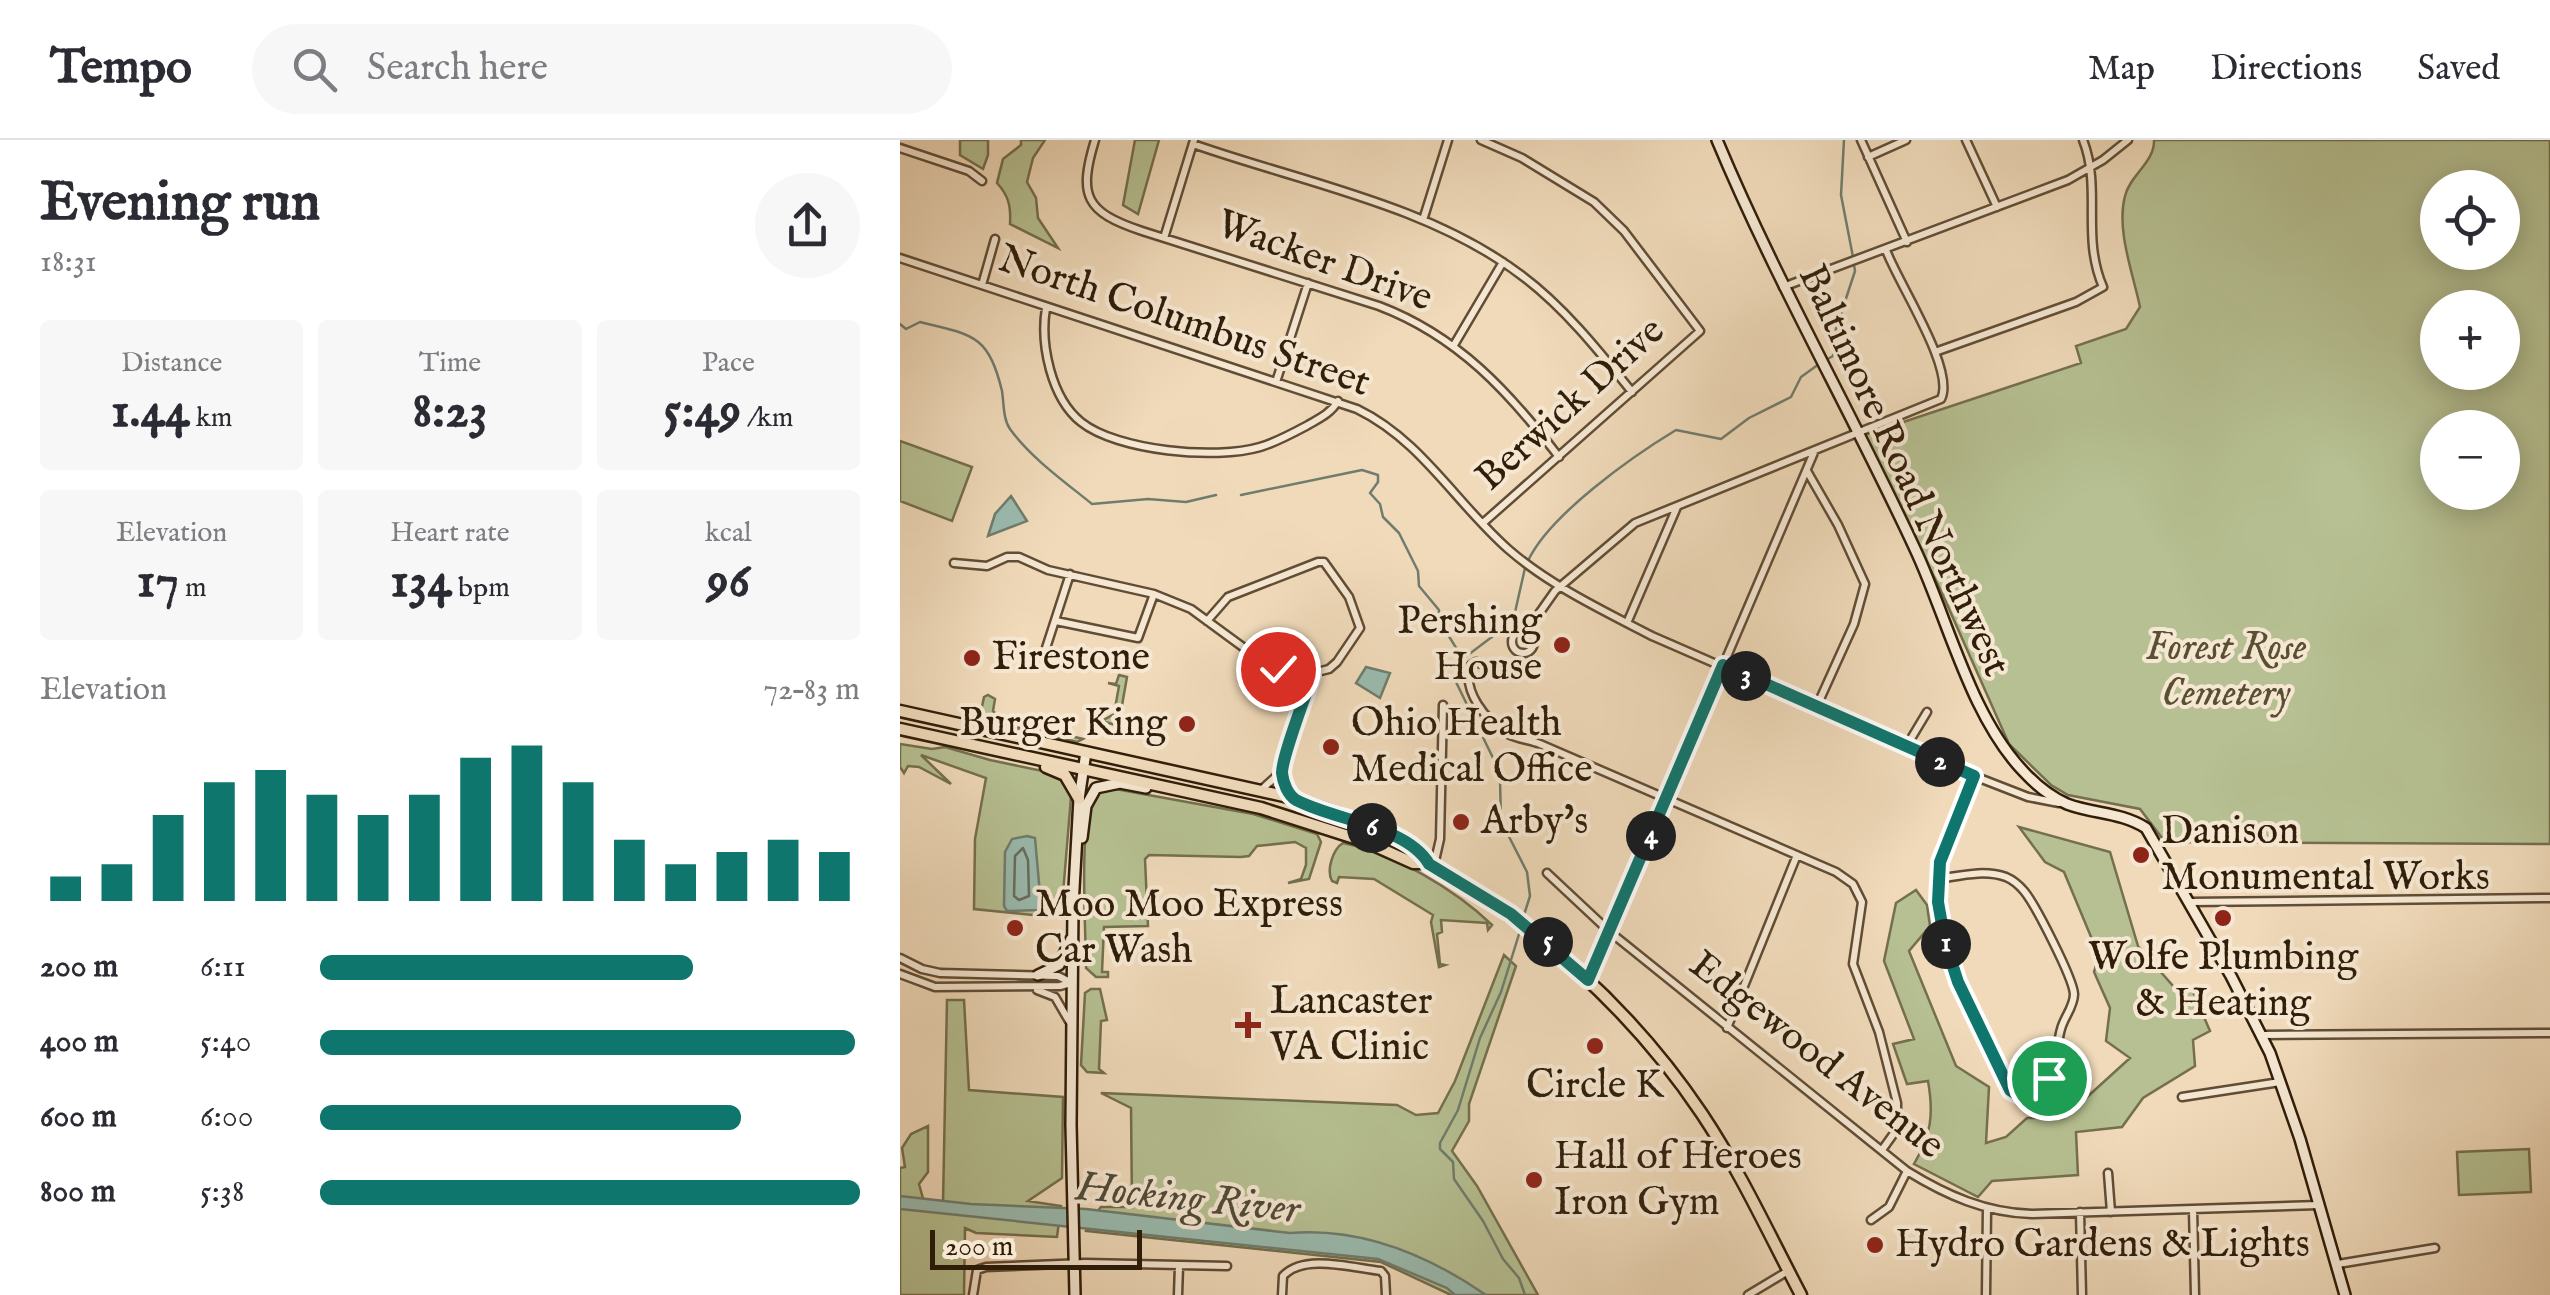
<!DOCTYPE html>
<meta charset="utf-8">
<style>
:root{--surface:#fff;--page:#f7f7f7;--text:#2b2b33;--muted:#7c7c81;--line:#e1e1e2;--accent:#0f766e}
body{margin:0;font-family:"IM FELL English",serif;background:var(--page);color:var(--text);height:100vh;display:flex;flex-direction:column;font-size:38px;white-space:nowrap}
*{box-sizing:border-box;margin:0}
p{font-size:32px;color:var(--muted)}
.icon{flex:none;width:55px;height:55px;fill:none;stroke:currentColor;stroke-width:2;stroke-linecap:round;stroke-linejoin:round}
.map{position:relative;flex:1;overflow:hidden}
.drawer{display:flex;flex-direction:column;background:var(--surface);width:900px}
.drawer>*{flex:none}
.buttons{position:absolute;left:1520px;top:30px;display:grid;gap:20px}
.buttons a{display:grid;place-items:center;width:100px;height:100px;border-radius:50%;background:var(--surface);box-shadow:0 5px 25px #0003;font-size:50px}
.scale{position:absolute;left:30px;bottom:25px;width:212px;box-sizing:border-box;padding-left:10px;border:5px solid #311e09;border-top:0;font-size:28px;line-height:35px;white-space:nowrap;color:#311e09;-webkit-text-stroke:8px #f5e7d2;paint-order:stroke}
.pin{position:absolute;display:grid;place-items:center;width:85px;height:85px;color:#fff;margin:-42px;border:5px solid #fff;border-radius:50%;box-shadow:0 2px 10px #0007}
.km{position:absolute;width:50px;height:50px;margin:-25px;border-radius:50%;background:#222;color:#fff;font-size:28px;line-height:50px;text-align:center}
.round{display:grid;place-items:center;flex:none;width:105px;height:105px;border-radius:52px;background:var(--page)}
.summary{display:flex;align-items:center;justify-content:space-between;height:170px;padding:0 40px}
h1{font-size:55px;font-weight:800;line-height:75px}
.metrics{display:grid;grid-template-columns:repeat(3,1fr);gap:15px;height:170px;padding:10px 40px}
.metrics div{display:grid;align-content:center;border-radius:10px;background:var(--page);text-align:center}
.metrics b{font-size:50px;font-weight:800}
.metrics small{font-size:28px;font-weight:400}
.metrics p{font-size:28px}
.chart{height:280px;padding:20px 40px}
.chart p{display:flex;justify-content:space-between}
.chart svg{width:100%;height:180px;margin-top:10px;stroke:var(--accent);stroke-width:6}
ul{padding:0 40px;list-style:none;font-size:32px}
li{display:grid;grid-template-columns:160px 120px 1fr;align-items:center;height:75px}
li i{height:25px;border-radius:12px;background:var(--accent)}
header{display:flex;align-items:center;gap:60px;box-sizing:border-box;height:140px;padding:0 50px;background:var(--surface);border-bottom:2px solid var(--line)}
header strong{font-size:48px}
nav{display:flex;gap:55px;margin-inline-start:auto;font-size:35px}
.search{width:700px;height:90px;background:var(--page);display:flex;align-items:center;gap:25px;box-sizing:border-box;padding:0 35px;border-radius:55px;color:var(--muted);font-size:38px}
main{display:flex;flex:1;min-height:0}
.map>svg:first-child{display:block}
.green{fill:#b6c092;stroke:#746f4e;stroke-width:2.5;fill-rule:evenodd}
.water{fill:#9abbaf;stroke:#707c6d;stroke-width:2.5}
.lines{fill:none;stroke-linecap:round;stroke-linejoin:round}
.shore{stroke:#666c5c;stroke-width:2.5}
.stream{stroke:#707c6d;stroke-width:2.5}
.street-casing{stroke:#614d35;stroke-width:11}
.secondary-casing{stroke:#311e09;stroke-width:14}
.primary-casing{stroke:#311e09;stroke-width:15}
.street{stroke:#f5e7d2;stroke-width:6}
.secondary{stroke:#f5e7d2;stroke-width:9}
.primary{stroke:#f0daba;stroke-width:10}
.route-casing{stroke:#fff;stroke-width:20}
.route{stroke:#0f766e;stroke-width:12}
.poi-dot{fill:#8f2418;stroke:#f5e7d2;stroke-width:4}
.labels{text-anchor:middle;dominant-baseline:central;stroke-width:8;stroke-linejoin:round;paint-order:stroke}
.street-label{font-size:40px;fill:#311e09;stroke:#f5e7d2}
.poi-label{font-size:40px;fill:#311e09;stroke:#f5e7d2;text-anchor:start}
.park-label{font-size:40px;font-style:italic;fill:#594f32;stroke:#f5e7d2}
.water-label{font-size:42px;font-style:italic;fill:#504d3b;stroke:#f5e7d2}
</style>
<header>
<strong>Tempo</strong>
<div class="search"><svg class="icon" aria-label="search" viewBox="0 0 24 24"><circle cx="10" cy="10" r="6"/><path d="M15 15l6 6"/></svg>Search here</div>
<nav><a>Map</a><a>Directions</a><a>Saved</a></nav>
</header>
<main>
<section class="drawer">
<div class="summary"><div><h1>Evening run</h1><p>18:31</p></div><a class="round"><svg class="icon" aria-label="share" viewBox="0 0 24 24"><path d="M12 15V3M7 8l5-5 5 5M5 13v7h14v-7"/></svg></a></div>
<div class="metrics">
<div><p>Distance</p><b>1.44<small> km</small></b></div>
<div><p>Time</p><b>8:23</b></div>
<div><p>Pace</p><b>5:49<small> /km</small></b></div>
</div>
<div class="metrics">
<div><p>Elevation</p><b>17<small> m</small></b></div>
<div><p>Heart rate</p><b>134<small> bpm</small></b></div>
<div><p>kcal</p><b>96</b></div>
</div>
<div class="chart"><p><span>Elevation</span>72–83 m</p>
<svg viewBox="0 0 160 44" preserveAspectRatio="none"><path d="M5 44V38M15 44V35M25 44V23M35 44V15M45 44V12M55 44V18M65 44V23M75 44V18M85 44V9M95 44V6M105 44V15M115 44V29M125 44V35M135 44V32M145 44V29M155 44V32"/></svg>
</div>
<ul>
<li><b>200 m</b>6:11<i style="width:69%"></i></li>
<li><b>400 m</b>5:40<i style="width:99%"></i></li>
<li><b>600 m</b>6:00<i style="width:78%"></i></li>
<li><b>800 m</b>5:38<i style="width:100%"></i></li>
</ul>
</section>
<div class="map">
<svg width="1650" height="1155" viewBox="0 0 1650 1155">
<rect width="100%" height="100%" fill="#f0daba"/>
<filter id="stains"><feTurbulence type="fractalNoise" baseFrequency=".002" numOctaves="4"/><feColorMatrix values="0 0 0 0 .2 0 0 0 0 .09 0 0 0 0 .02 0 0 0 .5 -.17"/></filter>
<radialGradient id="worn" r=".72"><stop offset=".6" stop-color="#630" stop-opacity="0"/><stop offset="1" stop-color="#630" stop-opacity=".3"/></radialGradient>
<path class="green" d="M60 0H88V15L83 29 60 15Z
M121 0H145L133 18 127 42 136 58 138 78 158 108 110 84C111 67 109 56 97 43L103 19 121 5Z
M235 0H259L238 74 223 65Z
M1254 0H1650V704L1265 702 1240 669 1168 655 1151 645 1109 604 1041 451 964 295 1181 223 1176 206 1226 189 1240 167C1233 133 1216 90 1225 56 1230 35 1255 22 1254 0ZM1538 48H1602V112H1538ZM1538 168H1602V232H1538ZM1538 288H1602V352H1538Z
M0 301 72 327 52 381 0 361Z
M219 535 227 537 220 577 215 585 202 581 214 574 219 546 208 543 216 544Z
M88 555 95 559 93 571C103 582 124 581 138 578L144 588 80 576 84 557Z
M92 578 179 598 183 599 177 602 81 579Z
M0 604 32 609 45 607 90 620 152 633 165 641 171 657 161 778 74 769 75 699 86 638 21 615 51 644 19 627 8 626 4 633 0 627Z
M210 648 353 674 417 694 421 702 409 739 388 743 401 739 406 725V708L395 702 357 706 349 716 341 717 249 715 245 719 248 786 204 787 202 832H208V837H196L186 828C186 795 179 687 192 662 196 653 202 651 210 648Z
M1119 687 1210 712 1238 806 1274 847H1291L1310 891 1293 900 1295 926 1243 958 1222 987 1176 992 1178 1035 1092 1041 1078 1057 1014 1024C1031 995 1034 975 1028 941L1007 944 993 904 1014 899 984 821 996 763 1016 750 1027 765 1030 786 1009 811 1056 926 1089 947 1086 1003 1106 997 1127 978H1164L1230 918 1206 901 1210 868 1194 832 1199 816 1164 732 1145 722Z
M443 703C494 713 556 750 592 785L588 790 587 783 541 780 542 792 537 794 540 824 545 825 539 827 531 782 533 775 474 739 439 737 437 743 432 741C426 730 433 709 443 703Z
M604 815 616 826 569 964V981L552 1011 577 1046 638 1155H551L481 1122 186 1091 190 1080 201 1067H232L231 968 201 953 497 965 516 975 538 973 555 941Z
M191 849H200L207 880 201 881 199 929 204 933 187 932 181 925 185 853Z
M47 860H64L69 950 163 957 162 1038 128 1061 161 1066 157 1097 76 1093 65 1088 64 1155H0V1028L5 1027 2 1008 11 994 28 986V1032L19 1044 24 1062 43 1063Z
M1629 1009 1631 1052 1559 1055 1557 1012Z"/>
<path class="water" d="M111 356 127 381 88 396 95 374Z
M466 527 490 533 480 558 456 543Z
M127 696 135 698 141 766 138 770 107 771 104 766 105 712 112 699Z
M0 1056 71 1064 186 1069 390 1093C461 1087 528 1115 586 1155H555L547 1148 478 1119 0 1069Z"/>
<g class="lines">
<path class="shore" d="M123 708 128 720 129 756 119 760 114 756 115 716Z"/>
<path class="stream" d="M944 0 941 55 953 117
M0 184 6 189 20 182C71 195 88 193 102 251 104 264 103 279 110 289 131 318 165 342 192 364L248 359 286 362 316 355
M926 220 933 216 936 189 955 131 954 125
M341 355 462 330 478 335V342L470 353 480 364 483 377 499 393 518 431 519 446 539 470 538 484C549 492 555 508 563 519L555 540 595 622 600 640 601 681 627 732 630 756 623 778
M628 421C649 375 733 316 776 290L821 299 849 278 891 257 901 237 919 224
M564 518 613 481 625 428
M620 791 601 852 580 898 558 970 540 1003V1009L553 1022 554 1039 583 1081 603 1119 619 1138 625 1155"/>
<g class="street-casing">
<path id="street" d="M195 0C178 56 185 72 242 91L479 166C558 196 609 252 659 317
M581 0 622 18 694 62 724 91 800 191 583 383
M961 0 1007 102
M1066 0 1097 67
M293 4C401 42 529 65 621 135 663 166 699 211 732 252
M0 8 69 31 82 41
M968 17 1006 0
M523 80 548 0
M264 98 294 0
M0 118 457 269C521 300 555 362 608 409 649 445 704 471 752 496L1074 636 1128 657 1159 663
M82 145 95 99
M883 147 1168 40 1203 20 1228 0
M146 168C140 204 151 258 181 282 217 311 316 320 360 307 377 302 393 293 408 285 420 278 431 273 438 261
M554 205 603 122
M1035 212 1176 162 1203 147C1181 96 1202 49 1183 0
M376 242 408 143
M907 331 938 385 965 444 954 484 916 568
M54 423 87 426 107 417H119L148 430 254 454 291 469 366 524 405 535 429 529 437 522 460 488 449 457 424 422H418L328 457 307 481
M156 481 238 498 254 454
M727 483 777 367
M612 502a11 11 0 1 1 22 0a11 11 0 1 1-22 0Z
M626 492 655 451 735 383 1041 259C1056 230 998 143 986 110
M146 508 170 434
M584 525 576 522 571 525C561 550 586 581 608 594 618 599 630 600 640 604L936 732 953 744 962 762 953 824 979 892 997 963V989L982 1010
M1006 607 1027 572
M382 633 393 657
M361 650 382 631 412 535
M534 725 540 699 543 565
M647 733 710 792 1007 1031C1046 1055 1086 1073 1132 1074L1419 1065
M1038 739C1059 736 1084 729 1106 737 1113 740 1119 745 1124 751 1135 764 1173 838 1174 854 1174 867 1164 877 1161 889 1155 909 1153 971 1118 955 1102 948 1085 900 1077 883 1053 834 1030 777 1040 721L1074 636
M1290 762 1650 758
M0 818 22 829 40 833 158 836 172 843
M0 834 35 847 160 846 171 843
M689 840 915 310
M137 850 155 857 169 881
M827 888 897 715
M1363 895 1650 893
M1282 957 1380 942
M1208 1033 1211 1072
M1293 1069 1295 1155
M1180 1072 1182 1155
M971 1080 989 1067 1007 1031
M1438 1124 1535 1108
M73 1155 77 1130 86 1127 185 1123 327 1126
M278 1155 279 1126
M382 1155 383 1136C404 1113 453 1128 481 1131L485 1136 486 1155
M848 1155 888 1131
M1086 1155 1087 1068"/>
</g>
<g class="secondary-casing">
<path id="secondary" d="M817 0C876 141 951 271 1015 409 1048 479 1070 576 1124 632 1136 645 1151 657 1167 664 1193 674 1221 672 1246 688L1331 836 1370 913 1400 999 1445 1155
M182 698 186 666 196 648 220 643 246 648
M138 835 159 825 171 799
M175 1155 171 985 173 766 179 659 186 612"/>
</g>
<g class="primary-casing">
<path id="primary" d="M0 571 384 656C417 666 513 695 529 723 639 787 731 868 802 974 840 1031 869 1094 901 1155
M0 589 361 668 464 701 513 723H529
M146 627 165 635 179 659"/>
</g>
<use href="#street" class="street"/>
<use href="#secondary" class="secondary"/>
<use href="#primary" class="primary"/>
</g>
<g class="lines">
<g class="route-casing">
<path id="route" d="M378 529 412 535C406 556 382 616 382 633 383 643 388 655 396 660 433 680 507 686 529 724L611 774 688 840 823 525 1074 636 1040 722 1038 762 1045 802 1058 842 1110 950C1127 962 1141 957 1149 938"/>
</g>
<use href="#route" class="route"/>
</g>
<g class="poi-dot">
<circle cx="662" cy="505" r="10"/>
<circle cx="72" cy="518" r="10"/>
<circle cx="287" cy="584" r="10"/>
<circle cx="431" cy="607" r="10"/>
<circle cx="561" cy="682" r="10"/>
<circle cx="1241" cy="715" r="10"/>
<circle cx="1323" cy="778" r="10"/>
<circle cx="115" cy="788" r="10"/>
<path d="M343 870h10v10h10v10h-10v10h-10v-10h-10v-10h10z"/>
<circle cx="695" cy="906" r="10"/>
<circle cx="634" cy="1040" r="10"/>
<circle cx="975" cy="1105" r="10"/>
</g>
<g class="labels">
<g class="street-label">
<text transform="translate(424 122) rotate(20)">Wacker Drive</text>
<text transform="translate(284 182) rotate(19)">North Columbus Street</text>
<text transform="translate(671 265) rotate(-42)">Berwick Drive</text>
<text transform="translate(1003 331) rotate(65)">Baltimore Road Northwest</text>
<text transform="translate(916 916) rotate(38)">Edgewood Avenue</text>
</g>
<g class="poi-label">
<text x="642" y="482" text-anchor="end">Pershing<tspan x="642" dy="46">House</tspan></text>
<text x="92" y="518">Firestone</text>
<text x="267" y="584" text-anchor="end">Burger King</text>
<text x="451" y="584">Ohio Health<tspan x="451" dy="46">Medical Office</tspan></text>
<text x="581" y="682">Arby's</text>
<text x="1261" y="692">Danison<tspan x="1261" dy="46">Monumental Works</tspan></text>
<text x="135" y="765">Moo Moo Express<tspan x="135" dy="46">Car Wash</tspan></text>
<text x="1323" y="818" text-anchor="middle">Wolfe Plumbing<tspan x="1323" dy="46">&amp; Heating</tspan></text>
<text x="370" y="862">Lancaster<tspan x="370" dy="46">VA Clinic</tspan></text>
<text x="695" y="946" text-anchor="middle">Circle K</text>
<text x="654" y="1017">Hall of Heroes<tspan x="654" dy="46">Iron Gym</tspan></text>
<text x="995" y="1105">Hydro Gardens &amp; Lights</text>
</g>
<g class="park-label">
<text x="1326" y="508">Forest Rose<tspan x="1326" dy="46">Cemetery</tspan></text>
</g>
<g class="water-label">
<text transform="translate(288 1059) rotate(6)">Hocking River</text>
</g>
</g>
<rect width="100%" height="100%" filter="url(#stains)"/>
<rect width="100%" height="100%" fill="url(#worn)"/>
</svg>
<div class="buttons">
<a><svg class="icon" aria-label="locate" viewBox="0 0 24 24"><circle cx="12" cy="12" r="6"/><path d="M12 2v4M12 18v4M2 12h4M18 12h4"/></svg></a>
<a>+</a>
<a>−</a>
</div>
<div class="scale">200 m</div>
<div class="pin" style="left:1149px;top:938px;background:#1e9e55"><svg class="icon" aria-label="arrive" viewBox="0 0 24 24"><path d="M6 21V4h12l-3 4 3 4H6"/></svg></div>
<div class="pin" style="left:378px;top:529px;background:#d93025"><svg class="icon" aria-label="check" viewBox="0 0 24 24"><path d="M5 12l5 5 9-10"/></svg></div>
<b class="km" style="left:1046px;top:804px">1</b>
<b class="km" style="left:1040px;top:622px">2</b>
<b class="km" style="left:846px;top:536px">3</b>
<b class="km" style="left:751px;top:696px">4</b>
<b class="km" style="left:648px;top:802px">5</b>
<b class="km" style="left:472px;top:688px">6</b>
</div>
</main>
